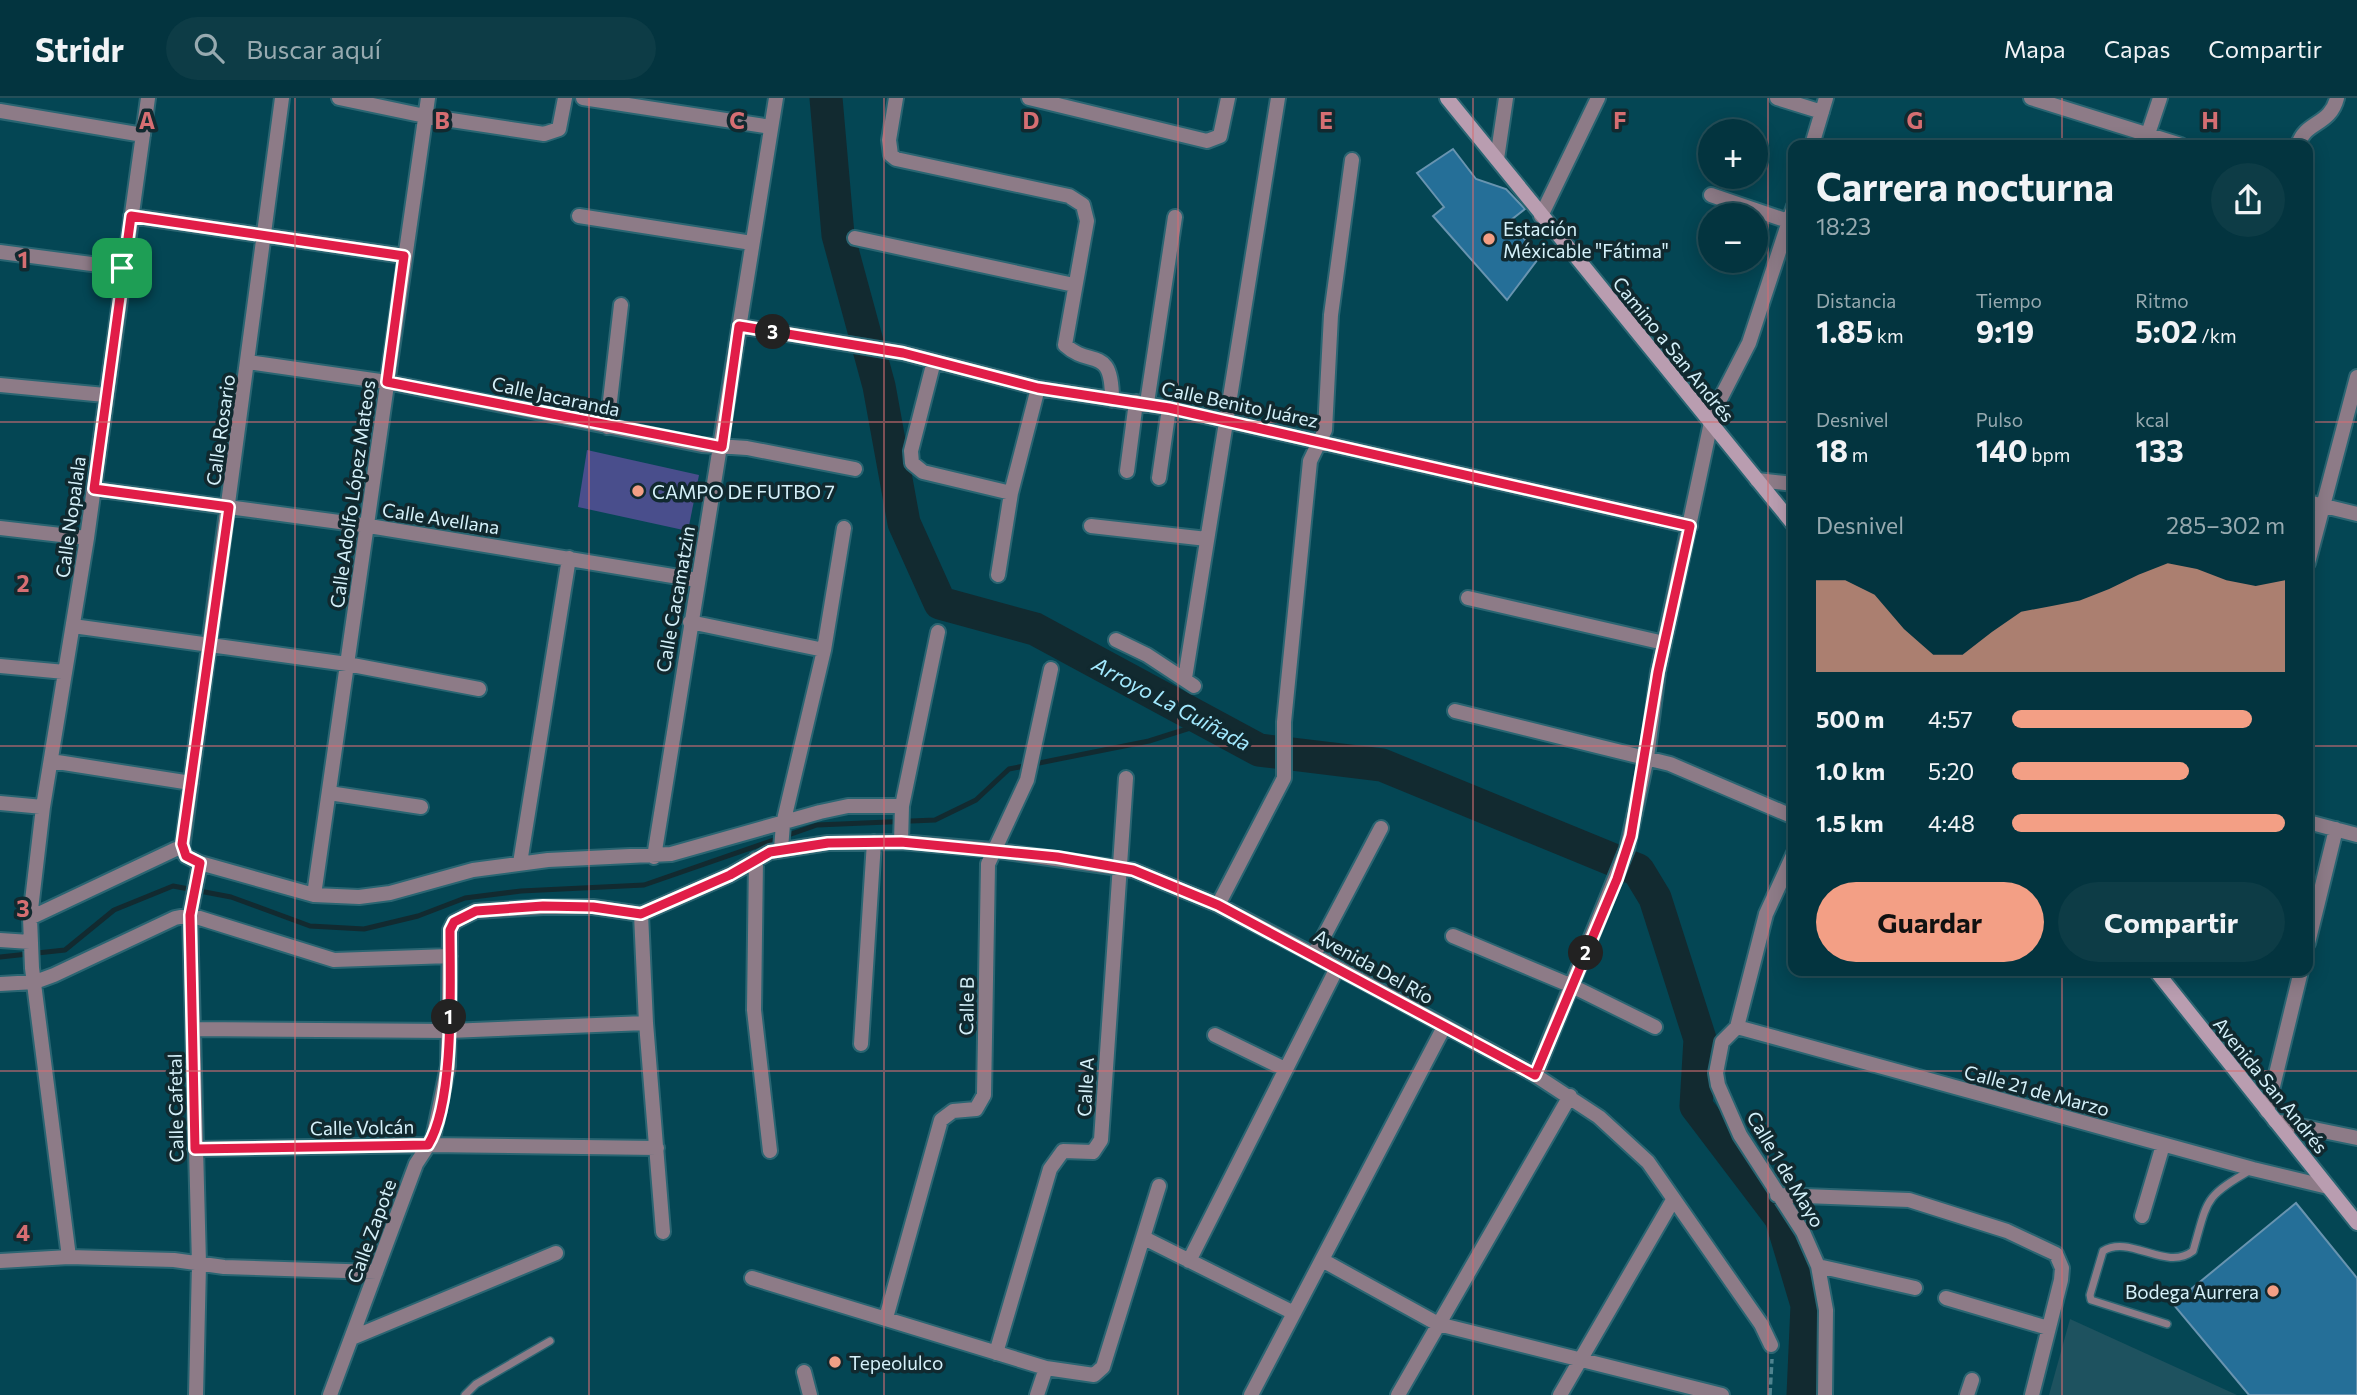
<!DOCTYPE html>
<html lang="es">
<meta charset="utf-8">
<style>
:root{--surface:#03343f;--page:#0d3c46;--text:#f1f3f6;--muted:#97aab0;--line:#244f59;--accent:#f39f85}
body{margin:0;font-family:Commissioner,sans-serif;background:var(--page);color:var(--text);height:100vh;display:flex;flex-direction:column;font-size:26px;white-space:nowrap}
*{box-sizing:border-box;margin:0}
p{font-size:23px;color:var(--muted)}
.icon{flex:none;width:38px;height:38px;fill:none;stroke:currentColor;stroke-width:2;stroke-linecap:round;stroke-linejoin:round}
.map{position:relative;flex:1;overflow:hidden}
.sheet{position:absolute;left:1788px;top:42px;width:525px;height:836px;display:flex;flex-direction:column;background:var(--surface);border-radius:14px;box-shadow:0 4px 18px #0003,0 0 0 2px var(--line)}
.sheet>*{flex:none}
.tools{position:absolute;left:1698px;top:21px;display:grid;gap:14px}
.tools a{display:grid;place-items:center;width:70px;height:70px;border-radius:50%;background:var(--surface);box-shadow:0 4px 18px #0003,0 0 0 2px var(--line);font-size:35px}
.pin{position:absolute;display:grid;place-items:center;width:60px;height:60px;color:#fff;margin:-30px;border-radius:14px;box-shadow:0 4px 10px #0006}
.km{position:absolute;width:35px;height:35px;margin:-18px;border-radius:50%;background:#222;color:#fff;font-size:19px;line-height:35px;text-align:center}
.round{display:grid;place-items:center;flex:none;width:74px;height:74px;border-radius:37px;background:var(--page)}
.headline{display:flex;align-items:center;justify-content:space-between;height:119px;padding:0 28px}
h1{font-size:38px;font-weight:700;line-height:52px}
.figures{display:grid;grid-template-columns:repeat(3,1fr);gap:10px;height:119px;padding:7px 28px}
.figures div{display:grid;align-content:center}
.figures b{font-size:30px;font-weight:700}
.figures small{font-size:19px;font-weight:400}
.figures p{font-size:19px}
.chart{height:196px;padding:14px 28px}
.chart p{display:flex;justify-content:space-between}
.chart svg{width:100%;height:126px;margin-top:7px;fill:var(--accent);opacity:.7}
.action{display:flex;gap:14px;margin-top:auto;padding:14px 28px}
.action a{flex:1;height:80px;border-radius:42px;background:var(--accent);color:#111;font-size:28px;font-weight:700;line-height:80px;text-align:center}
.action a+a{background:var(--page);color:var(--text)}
ul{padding:0 28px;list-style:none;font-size:23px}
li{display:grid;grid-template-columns:112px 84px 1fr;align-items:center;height:52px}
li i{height:18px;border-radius:9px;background:var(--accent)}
header{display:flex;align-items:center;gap:42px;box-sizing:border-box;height:98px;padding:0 35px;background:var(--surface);border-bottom:2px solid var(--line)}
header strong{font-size:33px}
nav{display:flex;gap:38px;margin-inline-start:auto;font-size:24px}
.search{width:490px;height:63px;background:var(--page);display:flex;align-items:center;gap:18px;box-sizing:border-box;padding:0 24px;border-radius:38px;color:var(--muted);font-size:26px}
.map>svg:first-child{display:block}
.built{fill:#1e525f}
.park{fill:#494e8c}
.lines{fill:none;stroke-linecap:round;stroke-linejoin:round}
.stream{stroke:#122a30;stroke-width:5}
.river{stroke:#122a30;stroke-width:33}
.building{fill:#256f98;stroke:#6894b0;stroke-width:2}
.lane-casing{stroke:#2a6572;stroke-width:10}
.street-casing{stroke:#2a6572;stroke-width:18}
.secondary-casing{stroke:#2a6572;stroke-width:18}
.path{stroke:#4e838f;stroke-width:3.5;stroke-dasharray:7 3.5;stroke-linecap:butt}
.lane{stroke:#8d7b87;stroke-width:7}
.street{stroke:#8d7b87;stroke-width:14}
.secondary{stroke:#b99db0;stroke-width:14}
.route-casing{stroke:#fff;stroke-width:14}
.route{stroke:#e11d48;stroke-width:9}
.grid{fill:none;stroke:#d66e72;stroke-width:2;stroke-opacity:0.55}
.poi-dot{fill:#f39f85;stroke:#11292f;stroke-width:2.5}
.labels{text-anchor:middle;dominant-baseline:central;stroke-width:7;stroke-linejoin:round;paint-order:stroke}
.poi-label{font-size:19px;fill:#d5f1fa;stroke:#11292f;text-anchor:start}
.street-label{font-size:19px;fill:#d5f1fa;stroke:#11292f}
.water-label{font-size:21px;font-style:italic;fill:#a3eaff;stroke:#11292f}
.grid-label{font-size:23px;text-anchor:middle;font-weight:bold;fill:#d66e72;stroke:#11292f;stroke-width:7;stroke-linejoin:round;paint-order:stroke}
</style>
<header>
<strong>Stridr</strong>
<div class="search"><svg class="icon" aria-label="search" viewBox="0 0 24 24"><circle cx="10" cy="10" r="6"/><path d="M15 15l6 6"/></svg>Buscar aquí</div>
<nav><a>Mapa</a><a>Capas</a><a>Compartir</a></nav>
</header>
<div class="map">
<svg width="2357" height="1297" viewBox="0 0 2357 1297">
<rect width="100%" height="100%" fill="#044654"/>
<path class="built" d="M2070 1221 2237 1297H2049Z"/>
<path class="park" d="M587 352 699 377 688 433 578 409Z"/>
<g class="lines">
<path class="stream" d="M0 859 65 852 114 812 173 788 231 799 310 828 364 831 418 818 465 800 521 793 644 787 817 727 935 722 976 702 1009 671 1149 643 1209 624"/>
<path class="river" d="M826 0 838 137 879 288 904 425 940 505 1035 531 1259 652 1382 667 1638 772 1655 800 1700 941 1696 1008 1781 1120 1807 1207 1803 1297"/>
</g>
<path class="building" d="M1453 51 1476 81 1506 91 1525 111 1511 122 1538 161 1507 202 1433 118 1444 109 1417 75Z
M2296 1105 2357 1180V1297H2249L2173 1206Z"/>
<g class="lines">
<g class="lane-casing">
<path id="lane" d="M2167 1226 2091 1202 2090 1197 2103 1153C2130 1136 2166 1174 2193 1153 2208 1102 2203 1099 2251 1072
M465 1297 476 1286 550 1243"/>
</g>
<g class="street-casing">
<path id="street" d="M339 0 425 18 544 36 559 31 565 0
M583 0 771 29
M896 0 889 42 891 57 896 61 1069 98 1083 107 1087 123 1065 247C1091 271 1112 246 1112 302
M1029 0 1207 43 1220 38 1228 0
M1777 0 1822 14
M2031 0 2181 47
M0 13 143 37
M2148 36 2160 0
M1812 47 1826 0
M2298 47C2305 23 2330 28 2337 0
M1497 61 1506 0
M1711 97 1794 125
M131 118 404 158
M579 118 752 145
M1541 118 1598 0
M855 140 1074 187
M0 154 122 170
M739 228 903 255 1038 290 1169 310 1690 428
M934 263 911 353 912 365 923 374 1011 395
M248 264 387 284 702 347 747 350 855 371
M0 287 105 297
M1147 305 1175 119
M607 329 621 207
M1127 373 1136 304
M1159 380 1169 310
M1757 382 1794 386
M94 391 369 428 697 482
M2308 404 2357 416
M1091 428 1207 441
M0 430 87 440
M2308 465 2357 279
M998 477 1011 395 1038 290
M1468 500 1664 545
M690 524 824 552
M73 528 347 566 479 591
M1116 542 1147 557 1194 588
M0 568 65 574
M1185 580 1278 0
M1455 613 1670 666 1794 719
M51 663 191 685
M329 695 421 709
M0 705 43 709
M2308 724 2357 737
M901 744 902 708 938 534
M182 751 282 0
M781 751 783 726 824 552 844 430
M1794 755 1766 816 1737 929 1722 944 1716 975 1718 987 1740 1037 1803 1134 1818 1168 1826 1212 1825 1297
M654 759 776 0
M756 761 754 912 770 1053
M520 765 569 460
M314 797 428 0
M1218 807 1284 680V624L1310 363 1325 332 1331 217 1352 62
M641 816 646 925 663 1134
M30 820 176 751H182L186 758 200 765 314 797 359 799 390 795 473 772 548 762 671 756 820 714 848 708H902
M1453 838 1572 888 1655 929
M0 842 30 844
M2308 845 2336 731
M1314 857 1381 730
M0 886 35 884 54 877 175 820 190 817 334 862 450 858
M1737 929 2253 1071 2328 1089
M193 931 449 933 646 925
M1215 937 1285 971
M861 946 874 744
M1535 977 1627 751 1647 659 1658 574 1713 315 1749 245 1794 108
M2267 1013 2301 873
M2275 1023 2357 1040
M195 1051 428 1047 657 1050
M1777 1097 1909 1102 2007 1133 2056 1156 2062 1170 2061 1182 2032 1297
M2142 1118 2163 1047
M1144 1140 1294 1215
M69 1159 32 870 30 820 43 709 87 440 148 0
M1322 1162 1438 1226 1722 1297
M0 1163 69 1159 174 1162 224 1169 376 1174
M1189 1163 1337 870
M1818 1168 1915 1190
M752 1180 1046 1270 1094 1277 1103 1269 1159 1088
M1946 1200 2048 1230
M886 1220 941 1022 953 1013 976 1011 984 997 988 766 1027 682 1051 571
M354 1239 556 1155
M996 1255 1050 1071 1063 1053 1093 1054 1101 1042 1126 680
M804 1274 810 1297
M196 1297 199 1166 190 817 200 765
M330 1297 416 1066 433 1040 448 968 450 832 454 824 476 813 543 809H593L641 816 730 777 770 754 828 745 901 744 992 752 1133 772 1218 807 1314 857 1535 977 1599 1019 1648 1064 1761 1226 1771 1247
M1037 1297 1046 1270
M1251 1297 1444 929
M1398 1297 1570 998
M1560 1297 1673 1102
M1967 1297 1972 1282"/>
</g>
<g class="secondary-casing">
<path id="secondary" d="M1447 0 1794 427
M2156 873 2357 1125"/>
</g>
<path class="path" d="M1770 1297 1772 1261"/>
<use href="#lane" class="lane"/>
<use href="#street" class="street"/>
<use href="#secondary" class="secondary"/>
</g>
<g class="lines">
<g class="route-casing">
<path id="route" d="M131 118 404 158 387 284 722 349 739 228 903 255 1038 290 1169 310 1690 428 1658 574 1631 738 1617 781 1535 977 1218 807 1133 772 1057 759 901 744 828 745 770 754 730 777 641 816 593 809 543 808 476 813 454 824 450 832C450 885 455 1004 428 1047L195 1051 190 817 200 765 186 758 182 746 229 409 94 391Z"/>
</g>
<use href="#route" class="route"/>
</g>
<path class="grid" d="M295 0V1297M589 0V1297M884 0V1297M1178 0V1297M1473 0V1297M1768 0V1297M2062 0V47M0 324H1794M2308 324H2357M0 648H1794M2308 648H2357M2062 873V1297M0 973H2357"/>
<g class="poi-dot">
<circle cx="1489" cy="141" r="7"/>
<circle cx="638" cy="393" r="7"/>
<circle cx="2273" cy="1193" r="7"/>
<circle cx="835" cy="1264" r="7"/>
</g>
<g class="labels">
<g class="poi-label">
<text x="1503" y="130">Estación<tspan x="1503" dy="22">Méxicable "Fátima"</tspan></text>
<text x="652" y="393">CAMPO DE FUTBO 7</text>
<text x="2259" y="1193" text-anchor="end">Bodega Aurrera</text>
<text x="849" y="1264">Tepeolulco</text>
</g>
<g class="street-label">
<text transform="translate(1674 251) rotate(51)">Camino a San Andrés</text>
<text transform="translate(556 298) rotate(12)">Calle Jacaranda</text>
<text transform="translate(1240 306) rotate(12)">Calle Benito Juárez</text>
<text transform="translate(220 332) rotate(-82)">Calle Rosario</text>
<text transform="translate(352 396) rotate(-82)">Calle Adolfo López Mateos</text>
<text transform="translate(70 419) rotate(-82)">Calle Nopalala</text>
<text transform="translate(441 420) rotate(9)">Calle Avellana</text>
<text transform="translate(675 501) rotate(-80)">Calle Cacamatzin</text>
<text transform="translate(1374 868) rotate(29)">Avenida Del Río</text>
<text transform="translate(966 908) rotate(-89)">Calle B</text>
<text transform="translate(2271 987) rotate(51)">Avenida San Andrés</text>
<text transform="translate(1085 989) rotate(-87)">Calle A</text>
<text transform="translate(2037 992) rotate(15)">Calle 21 de Marzo</text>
<text transform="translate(175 1010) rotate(-91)">Calle Cafetal</text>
<text transform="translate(362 1029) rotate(-1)">Calle Volcán</text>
<text transform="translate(1786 1071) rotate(59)">Calle 1 de Mayo</text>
<text transform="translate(371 1133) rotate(-70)">Calle Zapote</text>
</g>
<g class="water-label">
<text transform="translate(1172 605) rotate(28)">Arroyo La Guiñada</text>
</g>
</g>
<g class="grid-label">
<text x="147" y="31">A</text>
<text x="442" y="31">B</text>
<text x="737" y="31">C</text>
<text x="1031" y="31">D</text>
<text x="1326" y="31">E</text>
<text x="1620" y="31">F</text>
<text x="1915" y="31">G</text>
<text x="2210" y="31">H</text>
<text x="23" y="170">1</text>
<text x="23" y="494">2</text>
<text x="23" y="819">3</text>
<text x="23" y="1143">4</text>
</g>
</svg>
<div class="tools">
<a>+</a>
<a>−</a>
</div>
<div class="pin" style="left:122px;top:170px;background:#1e9e55"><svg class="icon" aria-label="arrive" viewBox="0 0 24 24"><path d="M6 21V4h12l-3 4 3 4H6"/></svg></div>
<b class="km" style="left:449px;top:919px">1</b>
<b class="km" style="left:1586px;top:855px">2</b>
<b class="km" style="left:773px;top:234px">3</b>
<section class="sheet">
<div class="headline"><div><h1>Carrera nocturna</h1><p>18:23</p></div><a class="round"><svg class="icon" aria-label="share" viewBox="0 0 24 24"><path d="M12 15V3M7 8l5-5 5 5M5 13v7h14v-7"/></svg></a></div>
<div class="figures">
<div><p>Distancia</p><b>1.85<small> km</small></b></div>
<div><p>Tiempo</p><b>9:19</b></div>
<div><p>Ritmo</p><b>5:02<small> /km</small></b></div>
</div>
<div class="figures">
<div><p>Desnivel</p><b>18<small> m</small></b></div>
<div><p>Pulso</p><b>140<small> bpm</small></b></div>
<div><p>kcal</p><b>133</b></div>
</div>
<div class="chart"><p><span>Desnivel</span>285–302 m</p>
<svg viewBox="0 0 160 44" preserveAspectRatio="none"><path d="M0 44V12L10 12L20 17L30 29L40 38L50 38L60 30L70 23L80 21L90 19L100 15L110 10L120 6L130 8L140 12L150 14L160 12V44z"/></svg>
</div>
<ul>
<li><b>500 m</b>4:57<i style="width:88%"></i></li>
<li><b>1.0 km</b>5:20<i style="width:65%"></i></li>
<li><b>1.5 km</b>4:48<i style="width:100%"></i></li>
</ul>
<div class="action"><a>Guardar</a><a>Compartir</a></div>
</section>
</div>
